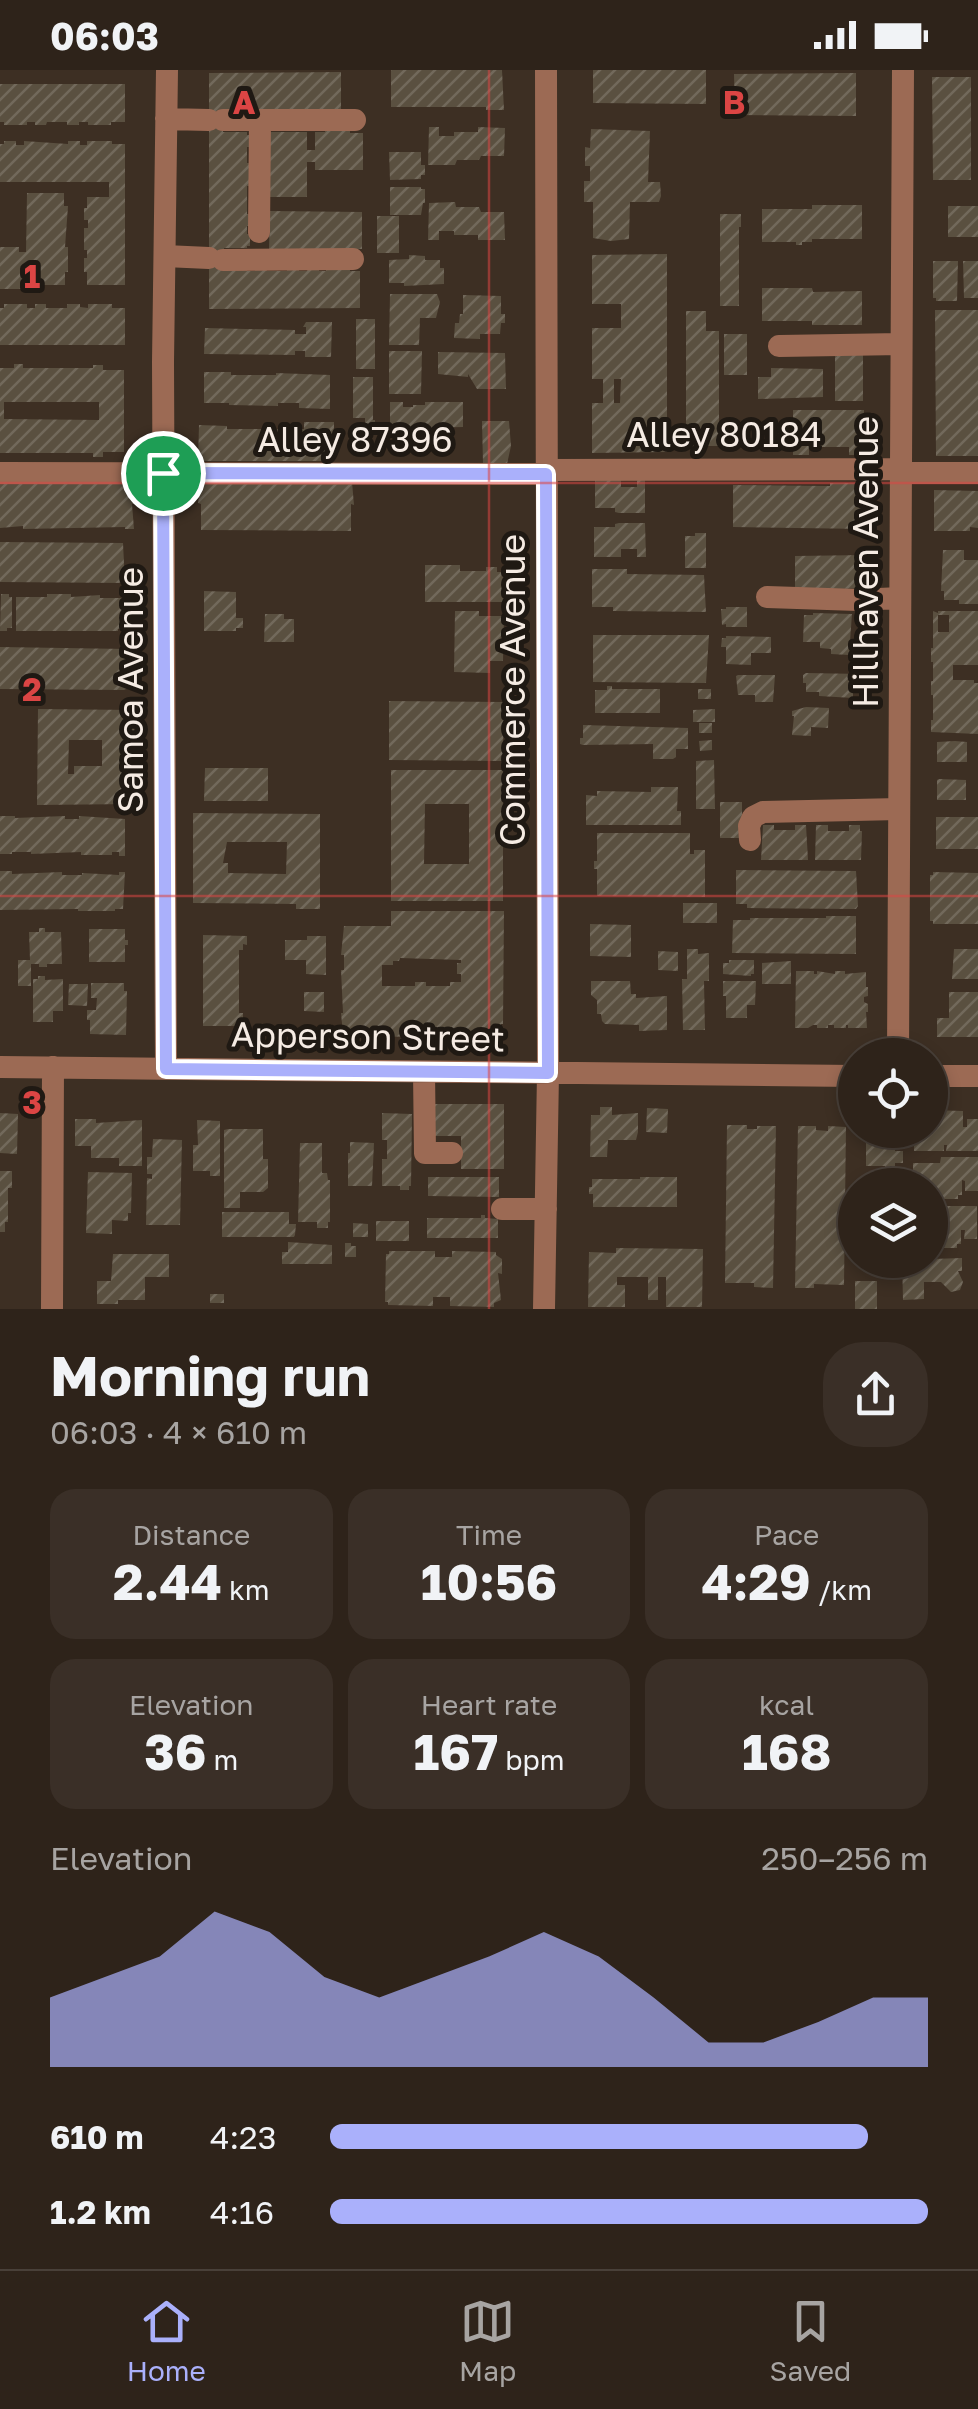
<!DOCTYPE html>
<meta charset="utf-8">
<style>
:root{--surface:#2e231a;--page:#3a2f27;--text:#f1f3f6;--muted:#a7a4a2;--line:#494039;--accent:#aab0fb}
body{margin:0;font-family:"Golos Text",sans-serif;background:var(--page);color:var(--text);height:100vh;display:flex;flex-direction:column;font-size:38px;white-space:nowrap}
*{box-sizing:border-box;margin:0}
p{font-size:32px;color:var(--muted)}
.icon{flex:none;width:55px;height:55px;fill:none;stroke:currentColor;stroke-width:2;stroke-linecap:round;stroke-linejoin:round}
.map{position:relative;height:1239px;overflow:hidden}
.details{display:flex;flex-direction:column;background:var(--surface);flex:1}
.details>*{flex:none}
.buttons{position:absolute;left:838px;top:968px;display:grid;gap:20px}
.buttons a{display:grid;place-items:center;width:110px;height:110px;border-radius:50%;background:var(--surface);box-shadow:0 5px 15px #0003,0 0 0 2px var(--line);font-size:50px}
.pin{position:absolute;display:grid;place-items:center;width:85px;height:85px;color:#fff;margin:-42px;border:5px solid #fff;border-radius:50%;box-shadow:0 2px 10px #0007}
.round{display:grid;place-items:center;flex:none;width:105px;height:105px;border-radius:40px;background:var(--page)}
.headline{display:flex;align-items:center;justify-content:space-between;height:170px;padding:0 50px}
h1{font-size:55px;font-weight:700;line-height:75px}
.metrics{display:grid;grid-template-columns:repeat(3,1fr);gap:15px;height:170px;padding:10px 50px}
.metrics div{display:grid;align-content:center;border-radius:25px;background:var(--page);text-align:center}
.metrics b{font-size:50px;font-weight:700}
.metrics small{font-size:28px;font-weight:400}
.metrics p{font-size:28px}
.chart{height:280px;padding:20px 50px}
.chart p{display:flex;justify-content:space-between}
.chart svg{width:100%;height:180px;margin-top:10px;fill:var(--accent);opacity:.7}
ul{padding:0 50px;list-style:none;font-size:32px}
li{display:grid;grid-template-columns:160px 120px 1fr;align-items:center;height:75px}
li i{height:25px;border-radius:12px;background:var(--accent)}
.status{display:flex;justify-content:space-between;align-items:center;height:70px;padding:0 50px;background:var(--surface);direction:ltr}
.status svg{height:28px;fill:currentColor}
.tab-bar{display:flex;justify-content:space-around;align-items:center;height:140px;border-top:2px solid var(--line);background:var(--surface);font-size:28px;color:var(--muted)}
.tab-bar a{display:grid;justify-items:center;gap:5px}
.tab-bar .current{color:var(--accent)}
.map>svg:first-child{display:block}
.building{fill:url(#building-hatch);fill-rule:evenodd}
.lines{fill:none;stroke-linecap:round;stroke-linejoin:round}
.minor{stroke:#9c6a54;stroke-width:22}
.route-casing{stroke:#fff;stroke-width:20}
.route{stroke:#aab0fb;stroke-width:12}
.grid{fill:none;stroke:#db4544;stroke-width:2.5;stroke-opacity:0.55}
.labels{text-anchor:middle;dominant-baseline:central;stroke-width:10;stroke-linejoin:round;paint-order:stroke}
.street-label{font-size:35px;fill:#f5ebe3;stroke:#1f1913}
.grid-label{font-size:32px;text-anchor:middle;font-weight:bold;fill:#db4544;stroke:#1f1913;stroke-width:10;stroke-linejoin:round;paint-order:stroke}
</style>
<div class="status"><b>06:03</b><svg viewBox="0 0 49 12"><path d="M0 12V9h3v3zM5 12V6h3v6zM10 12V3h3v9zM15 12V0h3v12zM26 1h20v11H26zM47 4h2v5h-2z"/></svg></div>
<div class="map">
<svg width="978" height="1239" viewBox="0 0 978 1239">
<defs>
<pattern id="building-hatch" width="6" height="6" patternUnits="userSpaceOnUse" patternTransform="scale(2.5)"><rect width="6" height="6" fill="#5a5040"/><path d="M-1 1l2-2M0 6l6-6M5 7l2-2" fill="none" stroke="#72695b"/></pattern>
</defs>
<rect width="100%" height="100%" fill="#3d2f23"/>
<path class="building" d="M391 0H502L504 40H486V37H391Z
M593 0H706V34L593 33Z
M341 2V40L223 44V62H247V65H250V77H247V93H250V116H247V144H251V156H247V164H250V176H247V178H224V197H247V201H255V197H267V201H287V198H299V201H307V198L319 197V201H326V198H350V201H360V238L209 239V3Z
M844 3H856V46L735 45 734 4Z
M932 7H971V110H933Z
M0 14H125V52H111V55H88V52H79V55H67V52H47L46 55H35V52H27V55H4V52H0Z
M429 57H439V66H454V62H478V57L505 58 504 86H481L479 90H457L455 95H428Z
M591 59 650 61 648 112H660L661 126 659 132H630L629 169 611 171 593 168V132H584V111H590V96H585V77L590 78Z
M325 60H350V63H363V100H315V92H307V127H270V62H307V80H315V62H325Z
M4 71H16V75H24V71L68 74V71H80V75H87V71H112V74H125V215H87V202H84V188H87V180H84V158H88V150H84V138H87V127H109V112H0V74H4Z
M389 82H421V95H425V105H421V109L390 110Z
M390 117H421V119H425V133H423L421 145H390Z
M27 123H64V136H68L65 177H68V202H65V215H26L27 196H22V219H0V177H19V182H26Z
M455 132 456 137H479L481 142H504L505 170H478V165H454V161H439V170H428L429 133Z
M812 135H862V169H812V172H802V175H796V172H762V139H812Z
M948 136H978V167H948Z
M270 141 362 142V179H269Z
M720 144H741V157H739V236H720Z
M377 146H399V183H377Z
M667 184V382L592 383V333H603V309H592V258H621V234H592V185ZM614 309H621L620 333H614Z
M409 185 425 186V190H440V198H444V214L404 216V213H389V190L409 189Z
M933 191H958L957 231H936V228H933Z
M963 191H978V228H964Z
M762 218H812L813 222 862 221V255H812V251H762Z
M390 224H437L440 232 436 248H420L419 275H389Z
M463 225 501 226V244H505V253H501L500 264H480V269L454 268 455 253H459L460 244H463Z
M4 234H27V238H35V234H46V238H67V234H80V237L88 238V234H112V238H125V275H0V238H4Z
M935 240H978V386H936Z
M686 241H706V261H719V376H686Z
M356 249H375V299H356Z
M306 252H332L331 287H305V281H295V285L204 284 205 258 295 260V264H306V257H303Z
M724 264H747V305H724Z
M835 279H863V331H835Z
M389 281H422L421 324H389Z
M438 282 505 283 506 319H477L468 304V307L438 304Z
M14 294H23V298H93V295H103V300H124V382H103V387H93V383H0V298H14ZM4 332H99V350L4 349Z
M771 298 823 299V327L758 329V307H771Z
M204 302H231V305H276V303L330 305V339L299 338V333H278V336L229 335V333H204Z
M353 307H373V350H375V358H365V348H353Z
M390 332H403V337H413V335H425V332H463V357L424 358V362H414V369H402V362H390Z
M793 340H864V385H849V377H809V385H793Z
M482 351H509L511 376 507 394H483Z
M304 352H334V391H198L199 355 227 356V359H304Z
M0 409 129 410 134 415 132 421 134 434H132L134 459H125V457L23 459V456L0 458Z
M595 409H621V417H637V409H645V443H619L615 442V438H595Z
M201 411 352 412 354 435 351 434V461L201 460V434L198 433Z
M830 413H866V428H868L866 459 733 457V415L830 416Z
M934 420 978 421V458L970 457V461H934Z
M619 453H645L646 487H637V479H621V487H594V457H615V454Z
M695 463H706V498H685V466H695Z
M0 472 123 473 125 513 0 512Z
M943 480H964V490H978V534H959V530H944V521H941Z
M864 485V518L795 521V486Z
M425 495H460V501H486V497H497V502H504V532H425Z
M592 499H627V504L704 505 706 542 613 541V537H592Z
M204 521 236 522V548H243V558H236V561H204Z
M1 524H9V527H12V558H7V561H0Z
M47 524H71V527L100 525V528H123L124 559H118V561H16V527H47Z
M726 537H747V557H726V554L722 555 721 539H726Z
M455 541H479V546H504L503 591H490V603L454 602Z
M933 541 938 543V541H978V595H953V610H974V613H978V664L931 662V650H933V625H931V611H933V592H931V578H933ZM938 545H949V562H938Z
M813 543 852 544 849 585 831 584V579L820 578V572H803L804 545H813Z
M265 544H284V549H294V572H264Z
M593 565H709L706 613 593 612Z
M726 566 771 567V583H751V595L726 594V577H721L722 568H726Z
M0 577 128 579V618L124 620 0 619Z
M806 603 862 604V620H853V628L819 626V622H806V613H803V605Z
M738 605H775L773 632H755V625H738L736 606Z
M607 616H612V619H660V643H595V620H607Z
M698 619H711V629H698Z
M389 631 503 632 505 636 503 673 505 675V689L503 691 389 690Z
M806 637 829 638 828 658 811 657V666L792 665 794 646H792V641Z
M38 639 134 640V734L37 735ZM69 670H102V696H74V704H68Z
M715 639V652H693V640Z
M699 653H712V663H699Z
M583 655 688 658V679H676V687L673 689H653V674L583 675 580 674V668H583Z
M712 670V680L700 681 699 671Z
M955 671 967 672V692H937V672Z
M714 690 715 739H696V691Z
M205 698H268V731H204Z
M391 700H503V831H391ZM425 734H469V794H424Z
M939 709 966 710V730H937V710Z
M651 717H678L677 741H681V755H586V725L597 726V721L651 722Z
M720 732H742V768H720Z
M193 743 320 744V839H296V834L193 833ZM227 772H287L286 804 228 803V793H223Z
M0 746H15V748L65 746V749H79V746L125 749V786H119V782H112V785H81V782L31 784V782H12V784H0Z
M936 747H978V779H936Z
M763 755H774V760H795V755H806L808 790H761Z
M816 755H828V761H849V755H860V761H862L861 790H815Z
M597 763H690V784H694V780H705V827L597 826V799H594V791H597Z
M736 800 856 801 858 836 856 839 747 838V834H736Z
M0 801H12V804L62 802V805H82V803L119 805V802H125L123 839H115V841H78V839L0 840Z
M933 802 978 803V854H933V851H930V805H933Z
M683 833H717V853H683Z
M391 841H504L503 954H501V965L374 967V964H343L341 943H343L341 900H344V885H341L344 856H391ZM400 888 461 890V893H457V904H461V912H450V916H426V912H415V916H382V895H393V891H399Z
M826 846H856V884L732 883 733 850H750V848H826Z
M590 854 631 855V887L590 886Z
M39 858H45V862H61L62 894H47V897H39V894H31V916H18V890H30L29 862H39Z
M89 859H125V870H128V875H125V892H89Z
M203 865 247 866V875L243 874V880H239V943H243V956H203Z
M307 866H326V905L306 904V890H285V870H307Z
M687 879H698V884L709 883V911H704L705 960H683L682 909H687Z
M954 879H978V909H952Z
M658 881 678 882V901L658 900Z
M729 890H754V904H751V906L723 904V893H729Z
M791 891V914H762V893Z
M796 901H814V904H817V901L835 904V901H845V904L866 902V917H868V926L864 927V932L868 934V942H866L867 958H848V955H846V958H834V955H828V958H817V955H813L808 958H795Z
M38 906H45V910L63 909V941H53V952H33V909H38Z
M591 911H630L631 924H636V928L667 926V960L639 961V955L605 954 602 951 601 944H597V930L591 925Z
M723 911H756L755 935H747V948H726V926H723Z
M91 913H124V921H127L126 965 90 964V950H87V940H96L97 928H91Z
M69 914H88L87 936 68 935Z
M304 922H324V942L304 941Z
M949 922H978V967H937V948H949Z
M427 1034H504V1099H461V1066H427Z
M600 1037H612V1045L638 1043V1062L636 1070H608L607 1087H590L591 1045H600Z
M647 1038 668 1039 667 1063 646 1062Z
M930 1040 963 1041V1057H967V1049H978V1081H946L947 1075H944V1081H914V1069H911V1060H930Z
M0 1043 18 1044 17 1084 0 1083Z
M382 1043 412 1044 411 1116H409V1120H400V1116H382V1089H387V1070H382Z
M75 1049H96V1053L142 1050V1096H119V1088H91V1076H75Z
M197 1050 220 1051V1106H210V1101H193V1075H198Z
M727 1055H747V1059H757V1056H776L773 1218 754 1217V1213H725Z
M798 1056H816V1060L828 1061V1056L846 1057 844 1215 814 1214V1218H795Z
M228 1059H263V1089H268V1118L263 1122H240V1138H224V1060Z
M866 1060H895V1081H903V1093H895V1096H890V1099H885V1096H866Z
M153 1069 182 1070 180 1155H146L147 1108 152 1109V1104H147V1087H152Z
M350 1072 374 1073 372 1116H348V1083H350Z
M300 1073H322V1103H327L328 1110H330V1152H328V1158H317V1152H298Z
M941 1087H978V1121H965V1111L962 1110V1125H958V1129H930V1115H913V1093H940Z
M0 1101H12V1118H8V1152H5V1162H0Z
M88 1102 132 1103 131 1143H128V1151L112 1150V1164L86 1163Z
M428 1107H499V1127L428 1126Z
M640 1107H677V1137H593V1124H589V1117H592V1109H640Z
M939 1136H977V1169H964L965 1160H961V1174H957V1178H930V1143H939Z
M222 1142H289V1154H296L295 1165 294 1167H222Z
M481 1145H485V1148L498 1149V1168H427V1148H481Z
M376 1151H409V1171H376Z
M353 1153 368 1154V1167H353Z
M288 1172 332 1175V1194H282V1182H288Z
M345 1173H351V1176H356V1187H345Z
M616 1178 703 1179 702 1237H666V1207H658V1230H648V1207H617V1215H625V1237H588L589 1182 616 1183Z
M389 1181H435V1187H452V1181L496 1182V1185L502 1189V1204L498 1203 501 1230 494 1233V1237L450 1236V1227H433V1236L388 1235V1232H385L386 1184H389Z
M113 1184H169V1207H145V1230H118V1234H97V1211H111Z
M962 1188V1201H958L963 1212 960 1220 951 1222 941 1212H924V1229L903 1230 902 1190Z
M855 1211H877V1239H855Z
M210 1224H224V1233H210Z"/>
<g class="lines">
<path class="minor" d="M166 49 209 50
M223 50H355
M259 162 260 50
M165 186 209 188
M223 190 353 189
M779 276 901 274
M546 400 901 399
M0 403 546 404
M901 403H978
M767 527 858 530 900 528
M750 770 749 756 753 747 763 742 899 739
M898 985 903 0
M0 997 855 1006
M166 999 163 292 167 0
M424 1002 425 1083H452
M930 1006H978
M502 1139H546
M52 1239 53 997
M544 1239 548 1003 546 0"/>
</g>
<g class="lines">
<g class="route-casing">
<path id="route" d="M163 403 546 404 548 1003 166 999Z"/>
</g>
<use href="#route" class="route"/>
</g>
<path class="grid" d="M489 0V1239M0 413H978M0 826H978"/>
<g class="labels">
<g class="street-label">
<text x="724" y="364">Alley 80184</text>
<text x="355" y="369">Alley 87396</text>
<text transform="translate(865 492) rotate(-90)">Hillhaven Avenue</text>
<text transform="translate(130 620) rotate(-90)">Samoa Avenue</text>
<text transform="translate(512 620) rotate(-90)">Commerce Avenue</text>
<text transform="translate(368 966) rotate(1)">Apperson Street</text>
</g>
</g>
<g class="grid-label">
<text x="244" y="44">A</text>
<text x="734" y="44">B</text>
<text x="32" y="218">1</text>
<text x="32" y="631">2</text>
<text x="32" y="1044">3</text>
</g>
</svg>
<div class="buttons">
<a><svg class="icon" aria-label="locate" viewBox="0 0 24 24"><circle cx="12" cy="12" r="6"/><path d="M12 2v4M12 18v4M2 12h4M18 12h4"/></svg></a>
<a><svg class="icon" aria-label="layers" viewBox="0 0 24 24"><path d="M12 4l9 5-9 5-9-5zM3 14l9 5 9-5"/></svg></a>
</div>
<div class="pin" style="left:163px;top:403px;background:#1e9e55"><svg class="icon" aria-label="arrive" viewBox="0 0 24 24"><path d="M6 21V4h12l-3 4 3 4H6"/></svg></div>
</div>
<section class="details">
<div class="headline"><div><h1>Morning run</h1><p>06:03 · 4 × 610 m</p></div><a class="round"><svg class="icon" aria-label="share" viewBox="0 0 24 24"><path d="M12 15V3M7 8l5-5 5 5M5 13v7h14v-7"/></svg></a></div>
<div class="metrics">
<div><p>Distance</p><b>2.44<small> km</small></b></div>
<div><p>Time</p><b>10:56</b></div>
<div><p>Pace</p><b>4:29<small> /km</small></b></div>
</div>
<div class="metrics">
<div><p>Elevation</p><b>36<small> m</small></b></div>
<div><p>Heart rate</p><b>167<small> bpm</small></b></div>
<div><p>kcal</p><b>168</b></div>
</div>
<div class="chart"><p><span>Elevation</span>250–256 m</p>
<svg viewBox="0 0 160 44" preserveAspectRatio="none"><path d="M0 44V27L10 22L20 17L30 6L40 11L50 22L60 27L70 22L80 17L90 11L100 17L110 27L120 38L130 38L140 33L150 27L160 27V44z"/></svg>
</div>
<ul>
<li><b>610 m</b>4:23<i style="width:90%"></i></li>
<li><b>1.2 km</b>4:16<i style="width:100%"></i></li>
</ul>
</section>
<nav class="tab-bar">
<a class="current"><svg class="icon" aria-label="home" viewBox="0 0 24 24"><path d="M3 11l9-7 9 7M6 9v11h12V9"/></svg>Home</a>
<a><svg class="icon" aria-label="map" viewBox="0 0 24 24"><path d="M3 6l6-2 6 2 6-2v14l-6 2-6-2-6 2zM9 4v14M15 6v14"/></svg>Map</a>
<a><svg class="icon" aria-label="saved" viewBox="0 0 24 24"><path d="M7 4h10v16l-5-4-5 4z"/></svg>Saved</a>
</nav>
